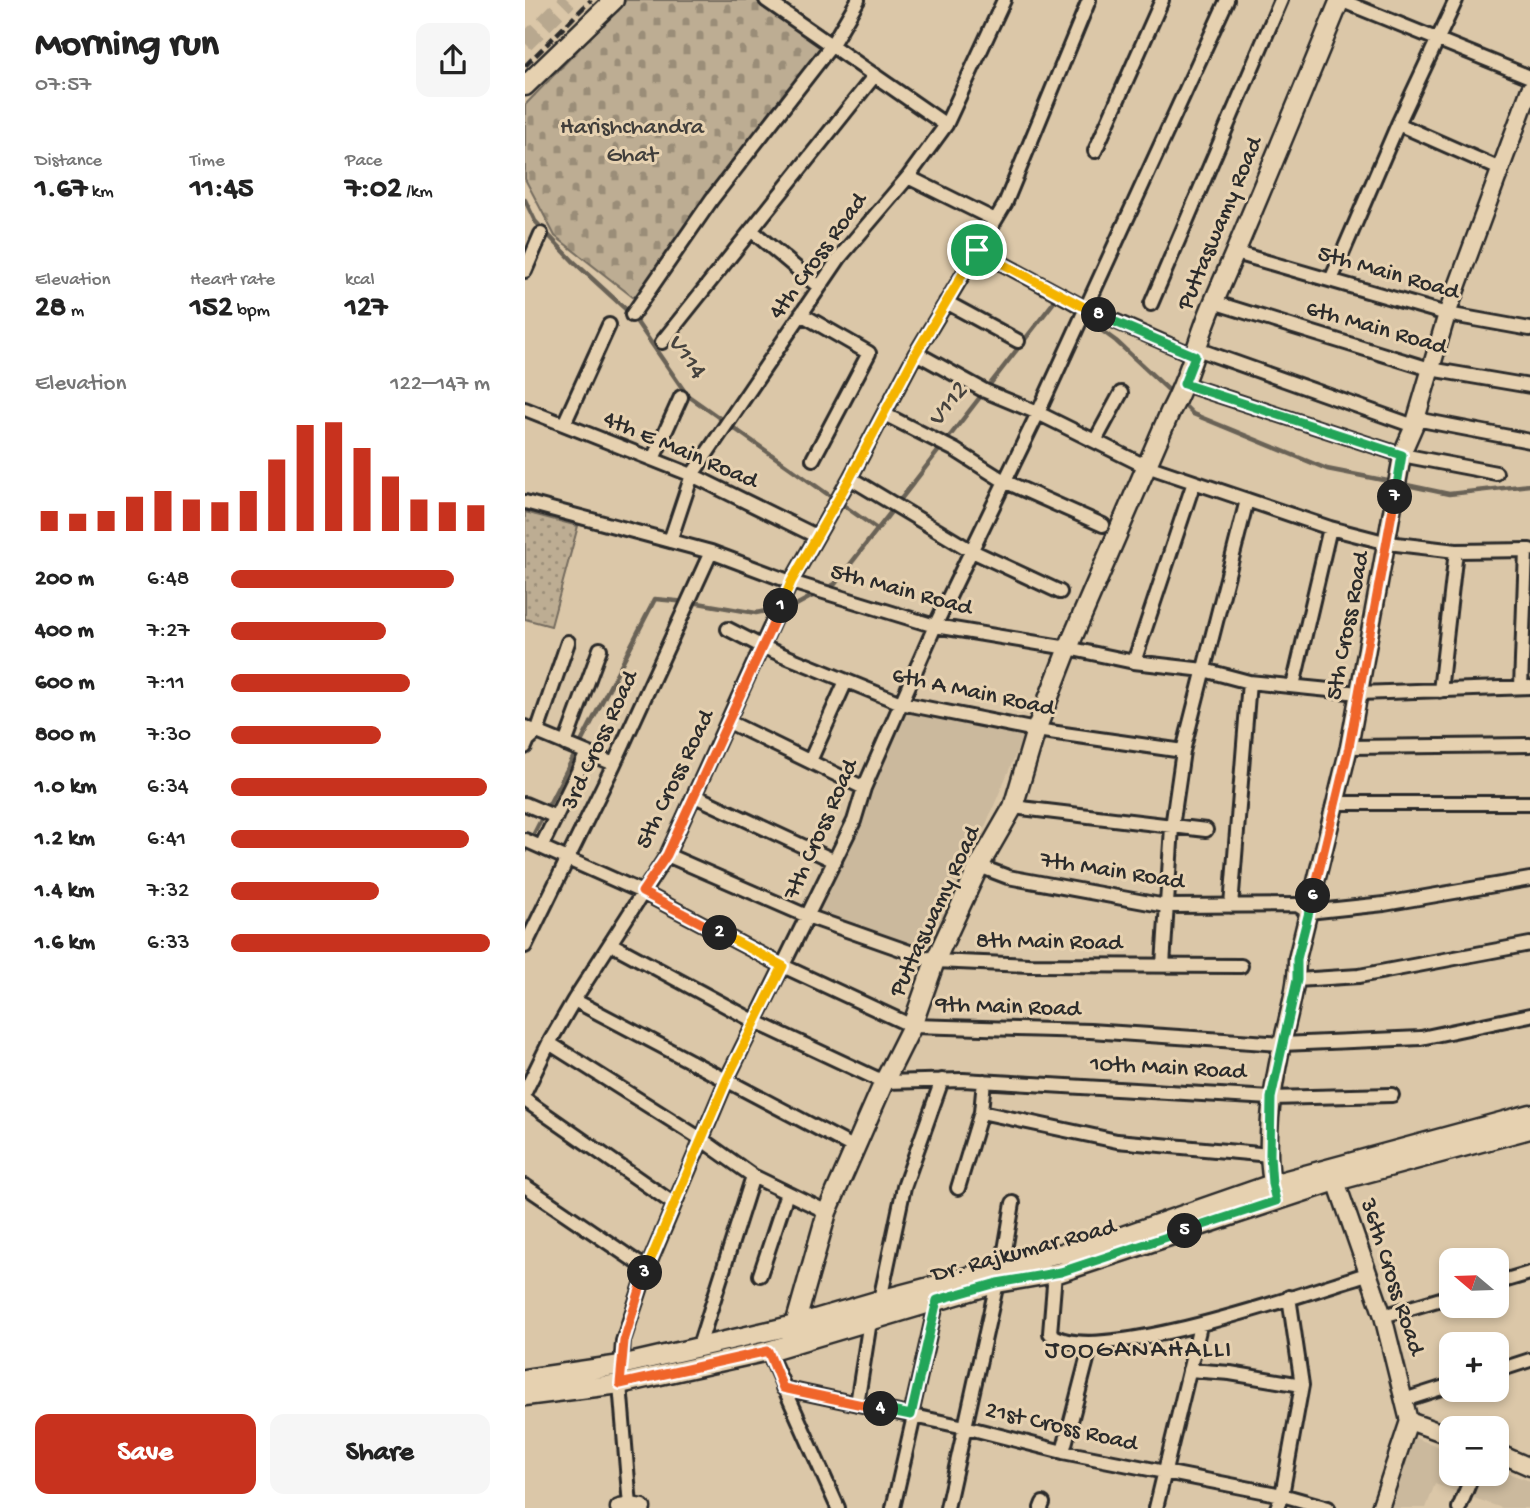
<!DOCTYPE html>
<meta charset="utf-8">
<style>
:root{--surface:#fff;--page:#f6f6f6;--text:#222;--muted:#767676;--accent:#c8321e}
body{margin:0;font-family:"Gochi Hand",sans-serif;background:var(--page);color:var(--text);height:100vh;display:flex;flex-direction:column;font-size:26px;white-space:nowrap}
*{box-sizing:border-box;margin:0}
p{font-size:23px;color:var(--muted)}
.icon{flex:none;width:38px;height:38px;fill:none;stroke:currentColor;stroke-width:2;stroke-linecap:round;stroke-linejoin:round}
.map{position:relative;flex:1;overflow:hidden}
.drawer{display:flex;flex-direction:column;background:var(--surface);width:525px}
.drawer>*{flex:none}
.needle{width:46px;rotate:289deg}
.controls{position:absolute;left:914px;top:1248px;display:grid;gap:14px}
.controls a{display:grid;place-items:center;width:70px;height:70px;border-radius:14px;background:var(--surface);box-shadow:0 4px 10px #0003;font-size:35px}
.pin{position:absolute;display:grid;place-items:center;width:60px;height:60px;color:#fff;margin:-30px;border:4px solid #fff;border-radius:50%;box-shadow:0 2px 7px #0007}
.km{position:absolute;width:35px;height:35px;margin:-18px;border-radius:50%;background:#222;color:#fff;font-size:19px;line-height:35px;text-align:center}
.round{display:grid;place-items:center;flex:none;width:74px;height:74px;border-radius:14px;background:var(--page)}
.overview{display:flex;align-items:center;justify-content:space-between;height:119px;padding:0 35px}
h1{font-size:38px;font-weight:800;line-height:52px}
.stats{display:grid;grid-template-columns:repeat(3,1fr);gap:10px;height:119px;padding:7px 35px}
.stats div{display:grid;align-content:center}
.stats b{font-size:30px;font-weight:800}
.stats small{font-size:19px;font-weight:400}
.stats p{font-size:19px}
.chart{height:196px;padding:14px 35px}
.chart p{display:flex;justify-content:space-between}
.chart svg{width:100%;height:126px;margin-top:7px;stroke:var(--accent);stroke-width:6}
.primary-button{display:flex;gap:14px;margin-top:auto;padding:14px 35px}
.primary-button a{flex:1;height:80px;border-radius:14px;background:var(--accent);color:#fff;font-size:28px;font-weight:800;line-height:80px;text-align:center}
.primary-button a+a{background:var(--page);color:var(--text)}
ul{padding:0 35px;list-style:none;font-size:23px}
li{display:grid;grid-template-columns:112px 84px 1fr;align-items:center;height:52px}
li i{height:18px;border-radius:9px;background:var(--accent)}
main{display:flex;flex:1;min-height:0}
.map>svg:first-child{display:block}
.built{fill:#cbb99d}
.cemetery{fill:url(#cemetery-stones);stroke:#746c5f;stroke-width:2}
.park{fill:url(#park-dots);stroke:#746c5f;stroke-width:2}
.lines{fill:none;stroke-linecap:round;stroke-linejoin:round}
.stream{stroke:#696257;stroke-width:4.5}
.secondary-tunnel{stroke:#b8a88f;stroke-width:18;stroke-dasharray:18 9;stroke-linecap:butt}
.minor-casing{stroke:#2b2b2b;stroke-width:18}
.tertiary-casing{stroke:#2b2b2b;stroke-width:21}
.secondary-casing{stroke:#2b2b2b;stroke-width:23}
.minor{stroke:#e6d1b0;stroke-width:12}
.tertiary{stroke:#e6d1b0;stroke-width:16}
.secondary{stroke:#e6d1b0;stroke-width:18}
.rail{stroke:#2b2b2b;stroke-width:4.5;stroke-dasharray:10 5;stroke-linecap:butt}
.split-1-casing{stroke:#fff;stroke-width:14}
.split-2-casing{stroke:#fff;stroke-width:14}
.split-3-casing{stroke:#fff;stroke-width:14}
.split-4-casing{stroke:#fff;stroke-width:14}
.split-5-casing{stroke:#fff;stroke-width:14}
.split-6-casing{stroke:#fff;stroke-width:14}
.split-7-casing{stroke:#fff;stroke-width:14}
.split-8-casing{stroke:#fff;stroke-width:14}
.split-9-casing{stroke:#fff;stroke-width:14}
.split-1{stroke:#f5b400;stroke-width:9}
.split-2{stroke:#f0652b;stroke-width:9}
.split-3{stroke:#f5b400;stroke-width:9}
.split-4{stroke:#f0652b;stroke-width:9}
.split-5{stroke:#22a559;stroke-width:9}
.split-6{stroke:#22a559;stroke-width:9}
.split-7{stroke:#f0652b;stroke-width:9}
.split-8{stroke:#22a559;stroke-width:9}
.split-9{stroke:#f5b400;stroke-width:9}
.labels{text-anchor:middle;dominant-baseline:central;stroke-width:6;stroke-linejoin:round;paint-order:stroke}
.park-label{font-size:24px;fill:#413e3b;stroke:#e6d1b0}
.street-label{font-size:24px;fill:#2b2b2b;stroke:#e6d1b0}
.water-label{font-size:26px;font-style:italic;fill:#45423e;stroke:#e6d1b0}
.neighbourhood-label{font-size:26px;letter-spacing:2px;fill:#2b2b2b;stroke:#e6d1b0}
</style>
<main>
<section class="drawer">
<div class="overview"><div><h1>Morning run</h1><p>07:57</p></div><a class="round"><svg class="icon" aria-label="share" viewBox="0 0 24 24"><path d="M12 15V3M7 8l5-5 5 5M5 13v7h14v-7"/></svg></a></div>
<div class="stats">
<div><p>Distance</p><b>1.67<small> km</small></b></div>
<div><p>Time</p><b>11:45</b></div>
<div><p>Pace</p><b>7:02<small> /km</small></b></div>
</div>
<div class="stats">
<div><p>Elevation</p><b>28<small> m</small></b></div>
<div><p>Heart rate</p><b>152<small> bpm</small></b></div>
<div><p>kcal</p><b>127</b></div>
</div>
<div class="chart"><p><span>Elevation</span>122–147 m</p>
<svg viewBox="0 0 160 44" preserveAspectRatio="none"><path d="M5 44V37M15 44V38M25 44V37M35 44V32M45 44V30M55 44V33M65 44V34M75 44V30M85 44V19M95 44V7M105 44V6M115 44V15M125 44V25M135 44V33M145 44V34M155 44V35"/></svg>
</div>
<ul>
<li><b>200 m</b>6:48<i style="width:86%"></i></li>
<li><b>400 m</b>7:27<i style="width:60%"></i></li>
<li><b>600 m</b>7:11<i style="width:69%"></i></li>
<li><b>800 m</b>7:30<i style="width:58%"></i></li>
<li><b>1.0 km</b>6:34<i style="width:99%"></i></li>
<li><b>1.2 km</b>6:41<i style="width:92%"></i></li>
<li><b>1.4 km</b>7:32<i style="width:57%"></i></li>
<li><b>1.6 km</b>6:33<i style="width:100%"></i></li>
</ul>
<div class="primary-button"><a>Save</a><a>Share</a></div>
</section>
<div class="map">
<svg width="1005" height="1508" viewBox="0 0 1005 1508">
<defs>
<pattern id="cemetery-stones" width="16" height="16" patternUnits="userSpaceOnUse" patternTransform="scale(1.75)"><rect width="16" height="16" fill="#bdad93"/><path d="M2 7V4a2 2 0 0 1 4 0v3zM10 15v-3a2 2 0 0 1 4 0v3z" fill="#9a8d78"/></pattern>
<pattern id="park-dots" width="8" height="8" patternUnits="userSpaceOnUse" patternTransform="scale(1.75)"><rect width="8" height="8" fill="#bdad93"/><path d="M2 2h.1M6 6h.1" fill="none" stroke="#9a8d78" stroke-width="1.8" stroke-linecap="round"/></pattern>
</defs>
<rect width="100%" height="100%" fill="#dbc7a8"/>
<filter id="ink" filterUnits="userSpaceOnUse"><feTurbulence type="fractalNoise" baseFrequency=".0143" numOctaves="2"/><feDisplacementMap in="SourceGraphic" scale="14" xChannelSelector="R" yChannelSelector="G"/><feConvolveMatrix kernelMatrix="1 2 1 2 8 2 1 2 1" color-interpolation-filters="sRGB"/></filter>
<g filter="url(#ink)">
<path class="built" d="M377 707 501 730 406 954 288 913 332 825Z
M890 1438 926 1451V1474H971V1469L1005 1481V1508H977L910 1484 901 1508H863Z"/>
<path class="cemetery" d="M101 0H231L308 53 113 301 30 236 0 179V105Z"/>
<path class="park" d="M0 512 53 526 26 626 0 619Z"/>
<g class="lines">
<path class="stream" d="M0 200 10 221 48 261 107 315 162 395 352 529
M656 402 668 414 802 469 868 482
M877 484 924 494 1005 485
M300 589 310 584 532 298 591 341 650 396
M0 851 130 599 173 603 231 613 271 605 293 593"/>
<path class="secondary-tunnel" d="M0 43 43 0"/>
<g class="minor-casing">
<path id="minor" d="M241 0 421 125
M815 0 1005 77
M873 124 975 169
M570 151 637 0
M383 177 470 220
M226 230 294 287
M452 250 560 308 670 356
M711 253 922 314 1005 329
M0 271 16 234
M806 280 873 124 931 0
M421 302 493 341
M688 302 905 369 1005 386
M626 304 756 0
M276 314 344 353 288 459
M107 315 187 199 306 46 333 0
M137 342 350 75
M672 349 889 426 896 420 1005 441
M391 353 460 391 513 413 616 464 805 528 863 543 931 551 1005 550
M659 384 877 455 971 473
M0 409 167 475 291 536
M359 414 430 450 479 481 578 525
M39 424 84 325
M570 441 596 393
M128 459 156 397
M325 478 445 550 535 592
M0 502 186 552 266 582 410 626 543 648 609 662 679 670 724 682 834 693 1005 687
M145 541 167 475 315 257 383 177 421 125 479 0
M203 629 238 647 376 703 511 730 658 751
M609 662 669 482
M768 686 805 528
M996 687 1001 550
M915 691 931 551
M204 722 339 788
M0 727 89 764
M40 744 75 649
M0 747 3 740 12 732 43 642
M824 747 1005 745
M285 761 321 681
M170 796 310 861
M811 803H1005
M0 804 31 817
M488 807 681 830
M0 840 117 892 258 966 387 1026 565 1031 757 1044 896 1038 1005 1015
M16 847 62 753
M142 855 282 916 410 961 504 965 716 966
M454 866 483 877 641 906 772 905 783 912 859 904 1005 879
M706 906 724 682
M86 944 231 1022 359 1082 438 1080 746 1098 867 1095
M0 946 89 764 186 552
M638 965 647 827 658 751 722 500
M772 980 834 976 1005 944
M49 1000 330 1148
M24 1043 176 1139 228 1176 302 1212
M0 1092 24 1043 49 1000 142 855 266 582 325 478 391 353 480 204 564 0
M0 1100 149 1204
M456 1112 592 1141 745 1155
M0 1186 122 1269
M433 1188 456 1112 459 1081
M477 1268 488 1203
M530 1273 525 1333C566 1370 788 1290 842 1274
M235 1275 262 1193
M971 1283 1005 1273
M355 1300 379 1187 417 1080
M858 1316 926 1296
M174 1346 228 1176
M243 1351 313 1508
M664 1370 705 1373 777 1385
M971 1371 1005 1360
M258 1388 440 1427 538 1452 757 1495 803 1508
M879 1400 926 1385
M332 1404 345 1321
M386 1415 412 1300
M538 1452 566 1344
M105 1506 95 1384 98 1341 122 1269 202 1079 329 821 339 788 410 626 513 413 702 0
M368 1508 389 1416
M422 1508 472 1283
M516 1508 518 1503
M631 1508 675 1326
M752 1508 757 1495 777 1385 764 1297
M934 1508 948 1474"/>
</g>
<g class="tertiary-casing">
<path id="tertiary" d="M811 1181 858 1316 884 1421 855 1508
M750 1195C737 1149 747 1090 757 1044 763 1016 772 988 772 959L824 747 878 451 889 426 922 314 1005 89
M884 1421 926 1436
M971 1452 1005 1467
M94 1508 105 1506 117 1508"/>
</g>
<g class="secondary-casing">
<path id="secondary" d="M0 86 89 0
M270 1325 302 1212 359 1082 387 1026 410 961 454 866 488 807 511 730 543 648 645 412C665 376 673 337 690 299 733 200 774 100 815 0
M0 1379 96 1365 270 1325 355 1300 522 1256 563 1248 747 1184 1005 1114
M0 1396 95 1384 243 1351 472 1283 536 1272 811 1181 1005 1129"/>
</g>
<use href="#minor" class="minor"/>
<use href="#tertiary" class="tertiary"/>
<use href="#secondary" class="secondary"/>
<path class="rail" d="M0 66 66 0"/>
</g>
</g>
<g class="lines" filter="url(#ink)">
<g class="split-1-casing">
<path id="split-1" d="M256 606 266 582 325 478 391 353 452 250"/>
</g>
<g class="split-2-casing">
<path id="split-2" d="M195 933 117 892 142 855 256 606"/>
</g>
<g class="split-3-casing">
<path id="split-3" d="M120 1273 202 1079 258 966 195 933"/>
</g>
<g class="split-4-casing">
<path id="split-4" d="M120 1273 99 1341 95 1384 243 1351 258 1388 356 1409"/>
</g>
<g class="split-5-casing">
<path id="split-5" d="M356 1409 386 1415 412 1300 472 1283 536 1272 660 1231"/>
</g>
<g class="split-6-casing">
<path id="split-6" d="M660 1231 751 1201 747 1184 745 1155 746 1098 772 980V959L788 896"/>
</g>
<g class="split-7-casing">
<path id="split-7" d="M788 896 824 747 870 497"/>
</g>
<g class="split-8-casing">
<path id="split-8" d="M574 315 670 356 659 384 877 455 870 497"/>
</g>
<g class="split-9-casing">
<path id="split-9" d="M452 250 574 315"/>
</g>
<use href="#split-1" class="split-1"/>
<use href="#split-2" class="split-2"/>
<use href="#split-3" class="split-3"/>
<use href="#split-4" class="split-4"/>
<use href="#split-5" class="split-5"/>
<use href="#split-6" class="split-6"/>
<use href="#split-7" class="split-7"/>
<use href="#split-8" class="split-8"/>
<use href="#split-9" class="split-9"/>
</g>
<g class="labels">
<g class="park-label">
<text x="107" y="128">Harishchandra<tspan x="107" dy="28">Ghat</tspan></text>
</g>
<g class="street-label">
<text transform="translate(696 224) rotate(-67)">Puttaswamy Road</text>
<text transform="translate(294 257) rotate(-54)">4th Cross Road</text>
<text transform="translate(863 274) rotate(16)">5th Main Road</text>
<text transform="translate(851 329) rotate(16)">6th Main Road</text>
<text transform="translate(155 451) rotate(23)">4th E Main Road</text>
<text transform="translate(376 591) rotate(15)">5th Main Road</text>
<text transform="translate(824 626) rotate(-79)">5th Cross Road</text>
<text transform="translate(448 693) rotate(12)">6th A Main Road</text>
<text transform="translate(76 741) rotate(-65)">3rd Cross Road</text>
<text transform="translate(151 780) rotate(-64)">5th Cross Road</text>
<text transform="translate(297 830) rotate(-66)">7th Cross Road</text>
<text transform="translate(587 872) rotate(9)">7th Main Road</text>
<text transform="translate(411 912) rotate(-65)">Puttaswamy Road</text>
<text transform="translate(524 943) rotate(1)">8th Main Road</text>
<text transform="translate(483 1008) rotate(2)">9th Main Road</text>
<text transform="translate(643 1069) rotate(3)">10th Main Road</text>
<text transform="translate(499 1252) rotate(-15)">Dr. Rajkumar Road</text>
<text transform="translate(866 1277) rotate(72)">36th Cross Road</text>
<text transform="translate(536 1428) rotate(13)">21st Cross Road</text>
</g>
<g class="water-label">
<text transform="translate(160 357) rotate(54)">V114</text>
<text transform="translate(424 406) rotate(-52)">V112</text>
</g>
<g class="neighbourhood-label">
<text x="614" y="1351">JOOGANAHALLI</text>
</g>
</g>
</svg>
<div class="controls">
<a><svg class="needle" viewBox="-14 -14 28 28"><path d="M0-13l5 13h-10z" fill="#e53935"/><path d="M0 13l5-13h-10z" fill="#767676"/></svg></a>
<a>+</a>
<a>−</a>
</div>
<div class="pin" style="left:452px;top:250px;background:#1e9e55"><svg class="icon" aria-label="arrive" viewBox="0 0 24 24"><path d="M6 21V4h12l-3 4 3 4H6"/></svg></div>
<b class="km" style="left:256px;top:606px">1</b>
<b class="km" style="left:195px;top:933px">2</b>
<b class="km" style="left:120px;top:1273px">3</b>
<b class="km" style="left:356px;top:1409px">4</b>
<b class="km" style="left:660px;top:1231px">5</b>
<b class="km" style="left:788px;top:896px">6</b>
<b class="km" style="left:870px;top:497px">7</b>
<b class="km" style="left:574px;top:315px">8</b>
</div>
</main>
